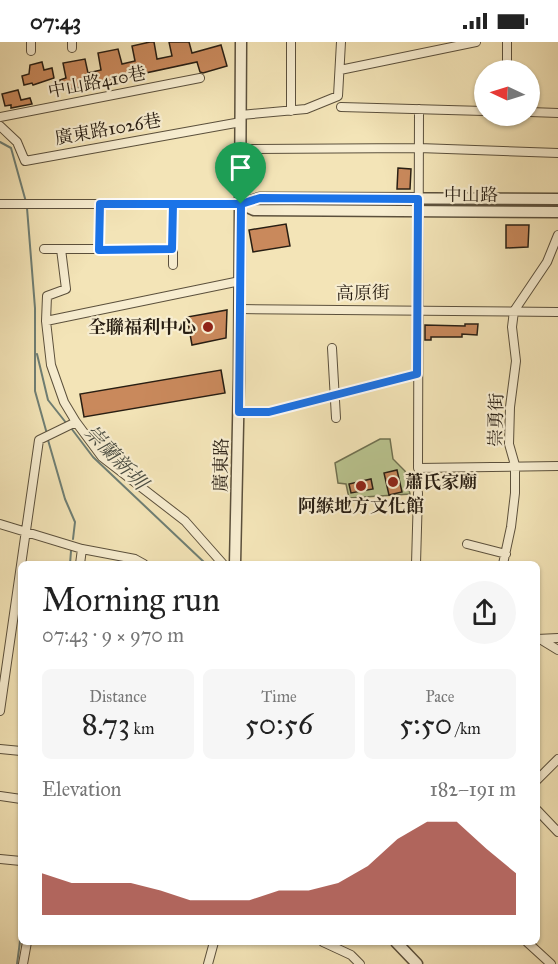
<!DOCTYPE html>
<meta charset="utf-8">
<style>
:root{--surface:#fff;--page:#f6f6f6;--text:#222;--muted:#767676;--accent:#8f2418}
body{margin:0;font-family:"IM FELL Great Primer","Noto Serif TC",serif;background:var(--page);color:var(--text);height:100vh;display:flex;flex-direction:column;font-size:22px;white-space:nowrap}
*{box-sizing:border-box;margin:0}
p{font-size:20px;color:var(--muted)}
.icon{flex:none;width:33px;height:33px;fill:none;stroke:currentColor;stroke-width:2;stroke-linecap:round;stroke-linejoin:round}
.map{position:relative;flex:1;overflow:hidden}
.details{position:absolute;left:18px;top:519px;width:522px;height:384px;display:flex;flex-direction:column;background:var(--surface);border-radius:9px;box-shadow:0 2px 4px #0004}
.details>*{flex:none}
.needle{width:39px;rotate:274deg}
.tools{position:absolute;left:474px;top:18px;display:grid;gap:12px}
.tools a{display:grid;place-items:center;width:66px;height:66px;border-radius:50%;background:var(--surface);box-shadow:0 2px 4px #0004;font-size:30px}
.pin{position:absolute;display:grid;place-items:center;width:51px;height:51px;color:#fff;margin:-62px -26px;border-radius:50% 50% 50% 0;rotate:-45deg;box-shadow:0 0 6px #0007}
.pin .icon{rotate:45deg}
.round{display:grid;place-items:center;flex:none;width:63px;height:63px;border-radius:32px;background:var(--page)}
.overview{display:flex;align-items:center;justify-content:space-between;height:102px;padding:0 24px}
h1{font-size:33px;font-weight:600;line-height:45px}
.metrics{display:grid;grid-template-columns:repeat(3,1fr);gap:9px;height:102px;padding:6px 24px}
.metrics div{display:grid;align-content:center;border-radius:9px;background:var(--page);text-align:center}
.metrics b{font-size:30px;font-weight:600}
.metrics small{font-size:16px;font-weight:400}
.metrics p{font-size:16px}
.chart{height:168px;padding:12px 24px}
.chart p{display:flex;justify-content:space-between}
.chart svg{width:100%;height:108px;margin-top:6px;fill:var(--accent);opacity:.7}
.status{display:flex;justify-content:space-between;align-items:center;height:42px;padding:0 30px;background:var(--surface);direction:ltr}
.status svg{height:16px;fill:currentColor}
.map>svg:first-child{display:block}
.green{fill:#b9c48f;stroke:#707151;stroke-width:1.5}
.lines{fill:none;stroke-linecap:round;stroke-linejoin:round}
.stream{stroke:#6e7e74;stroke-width:2}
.building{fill:#c9895c;stroke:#281e13;stroke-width:1.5}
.minor-casing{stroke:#5b503c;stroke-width:10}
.tertiary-casing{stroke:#5b503c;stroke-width:13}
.minor{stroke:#f7edd0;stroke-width:8}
.tertiary{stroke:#f7edd0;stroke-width:10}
.route-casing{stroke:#fff;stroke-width:12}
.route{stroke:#1a73e8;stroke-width:8}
.poi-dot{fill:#8f2418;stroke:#f7edd0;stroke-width:2}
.labels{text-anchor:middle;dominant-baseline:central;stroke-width:4.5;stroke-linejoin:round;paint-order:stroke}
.street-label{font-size:18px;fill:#281e13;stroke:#f7edd0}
.poi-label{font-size:18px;font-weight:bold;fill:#281e13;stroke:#f7edd0;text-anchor:end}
.water-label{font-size:20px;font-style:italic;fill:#4b4e43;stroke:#f7edd0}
</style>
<div class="status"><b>07:43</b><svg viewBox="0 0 49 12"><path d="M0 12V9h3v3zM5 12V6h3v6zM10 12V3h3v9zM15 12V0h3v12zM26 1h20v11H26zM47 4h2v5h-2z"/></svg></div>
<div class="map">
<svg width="558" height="922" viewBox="0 0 558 922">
<rect width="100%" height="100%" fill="#f3e4b7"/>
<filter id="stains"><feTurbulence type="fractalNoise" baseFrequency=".00333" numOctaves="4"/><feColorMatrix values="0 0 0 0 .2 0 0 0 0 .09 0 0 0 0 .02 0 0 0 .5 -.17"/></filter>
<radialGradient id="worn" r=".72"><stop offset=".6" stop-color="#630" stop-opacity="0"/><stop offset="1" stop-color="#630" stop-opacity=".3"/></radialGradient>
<path class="green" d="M380 397H390L393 417 405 429 410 452 349 456 346 442 338 441 335 421Z"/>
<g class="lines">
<path class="stream" d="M0 100 11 106 26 160
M27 166 35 266V349L47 392
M37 312 48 358 67 382
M71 386 93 415 206 522
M48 398 65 457 75 480 73 497
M70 522 71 509
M17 922 21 892"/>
</g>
<path class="building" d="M150 0H154L157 17 172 14 169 0H189L192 11 221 3 227 24 203 31 200 30 197 20 62 49 60 38 66 36 63 21 85 17 88 31 101 28 98 11 118 7 122 22 135 19 132 4Z
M42 20 44 28 52 26 54 36 33 43 32 41 24 43 22 34 29 32 30 23Z
M18 48 21 58 30 56 32 62 11 66V63L5 64 2 52Z
M398 126 411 127 410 147H397Z
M286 182 290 204 253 210 249 188Z
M506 183H529L528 205 506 206Z
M227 268 226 296 192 303 187 275Z
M465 282H478L477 293 462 292V295H431V298H425V283L465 284Z
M221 328 225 351 84 375 80 352Z
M397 428 402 450 389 453 384 431Z
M371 437 373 447 351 451 349 442Z"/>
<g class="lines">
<g class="minor-casing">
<path id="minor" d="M72 0V6
M507 0V19
M31 9V0
M340 28 476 0
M507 28V26
M341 65 484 69
M419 67 418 426 558 424
M291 69V0
M530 70 558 71
M241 73 306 67 338 54 341 0
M0 75 200 36
M0 84 17 100 25 119 241 80
M241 107 419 106 558 111
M0 162H241
M173 162V223
M44 207H172
M61 207 66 247 47 254 46 279 51 323 64 360 76 380 102 415 185 479 223 522
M99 208 100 162
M240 267 558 270
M46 279 240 239
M332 306 336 376
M239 370H269L417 332
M0 482 82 507 135 517 144 522
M467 502 506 512
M80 522 82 507
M416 522 418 451
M503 522 511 485 515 451V423L509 402 510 365 516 319 512 285 514 269 547 220 558 193
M537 597 558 596
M540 597 558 608
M0 669 39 398 76 380
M0 707 21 709
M537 738 558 717
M0 754 21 757
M537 768 558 790
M0 817 21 819
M323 900 351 913 360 922
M527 900 551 922
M23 922 27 900
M208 922 214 900"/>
</g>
<g class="tertiary-casing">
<path id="tertiary" d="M241 162 254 168 558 170
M241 162 260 156 558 157
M235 522 239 336 241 0
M396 900 417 922"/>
</g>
<use href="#minor" class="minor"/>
<use href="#tertiary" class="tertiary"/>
</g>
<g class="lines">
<g class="route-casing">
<path id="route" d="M241 162H173L172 207 99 208 100 162H241L239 370H269L417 332 418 157 260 156 241 162"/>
</g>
<use href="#route" class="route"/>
</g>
<g class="poi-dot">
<circle cx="208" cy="285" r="6"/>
<circle cx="393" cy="440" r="6"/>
<circle cx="361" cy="444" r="6"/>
</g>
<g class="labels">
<g class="street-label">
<text transform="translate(97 40) rotate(-11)">中山路410巷</text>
<text transform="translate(108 87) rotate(-10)">廣東路1026巷</text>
<text x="471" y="153">中山路</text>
<text transform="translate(363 251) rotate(-1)">高原街</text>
<text transform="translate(496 378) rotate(-89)">崇勇街</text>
<text transform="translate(221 423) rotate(-89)">廣東路</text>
</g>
<g class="poi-label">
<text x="196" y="285">全聯福利中心</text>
<text x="405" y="440" text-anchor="start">蕭氏家廟</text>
<text x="361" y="464" text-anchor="middle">阿緱地方文化館</text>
</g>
<g class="water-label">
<text transform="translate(116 415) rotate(46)">崇蘭新圳</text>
</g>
</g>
<rect width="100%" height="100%" filter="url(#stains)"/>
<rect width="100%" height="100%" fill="url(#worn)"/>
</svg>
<div class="tools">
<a><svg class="needle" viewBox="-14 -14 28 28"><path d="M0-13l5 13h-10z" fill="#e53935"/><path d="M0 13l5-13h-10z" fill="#767676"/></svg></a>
</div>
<div class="pin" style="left:241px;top:162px;background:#1e9e55"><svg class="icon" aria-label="arrive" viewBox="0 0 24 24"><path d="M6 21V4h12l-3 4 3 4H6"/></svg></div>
<section class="details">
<div class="overview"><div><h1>Morning run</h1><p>07:43 · 9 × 970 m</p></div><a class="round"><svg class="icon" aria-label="share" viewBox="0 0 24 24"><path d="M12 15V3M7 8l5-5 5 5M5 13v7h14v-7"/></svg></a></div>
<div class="metrics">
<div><p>Distance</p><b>8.73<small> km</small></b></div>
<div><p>Time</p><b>50:56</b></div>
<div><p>Pace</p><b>5:50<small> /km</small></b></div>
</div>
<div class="chart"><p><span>Elevation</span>182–191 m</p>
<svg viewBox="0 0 160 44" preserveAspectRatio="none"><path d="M0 44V27L10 31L20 31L30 31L40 34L50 38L60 38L70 38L80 34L90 34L100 31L110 24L120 13L130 6L140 6L150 17L160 27V44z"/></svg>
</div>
</section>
</div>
